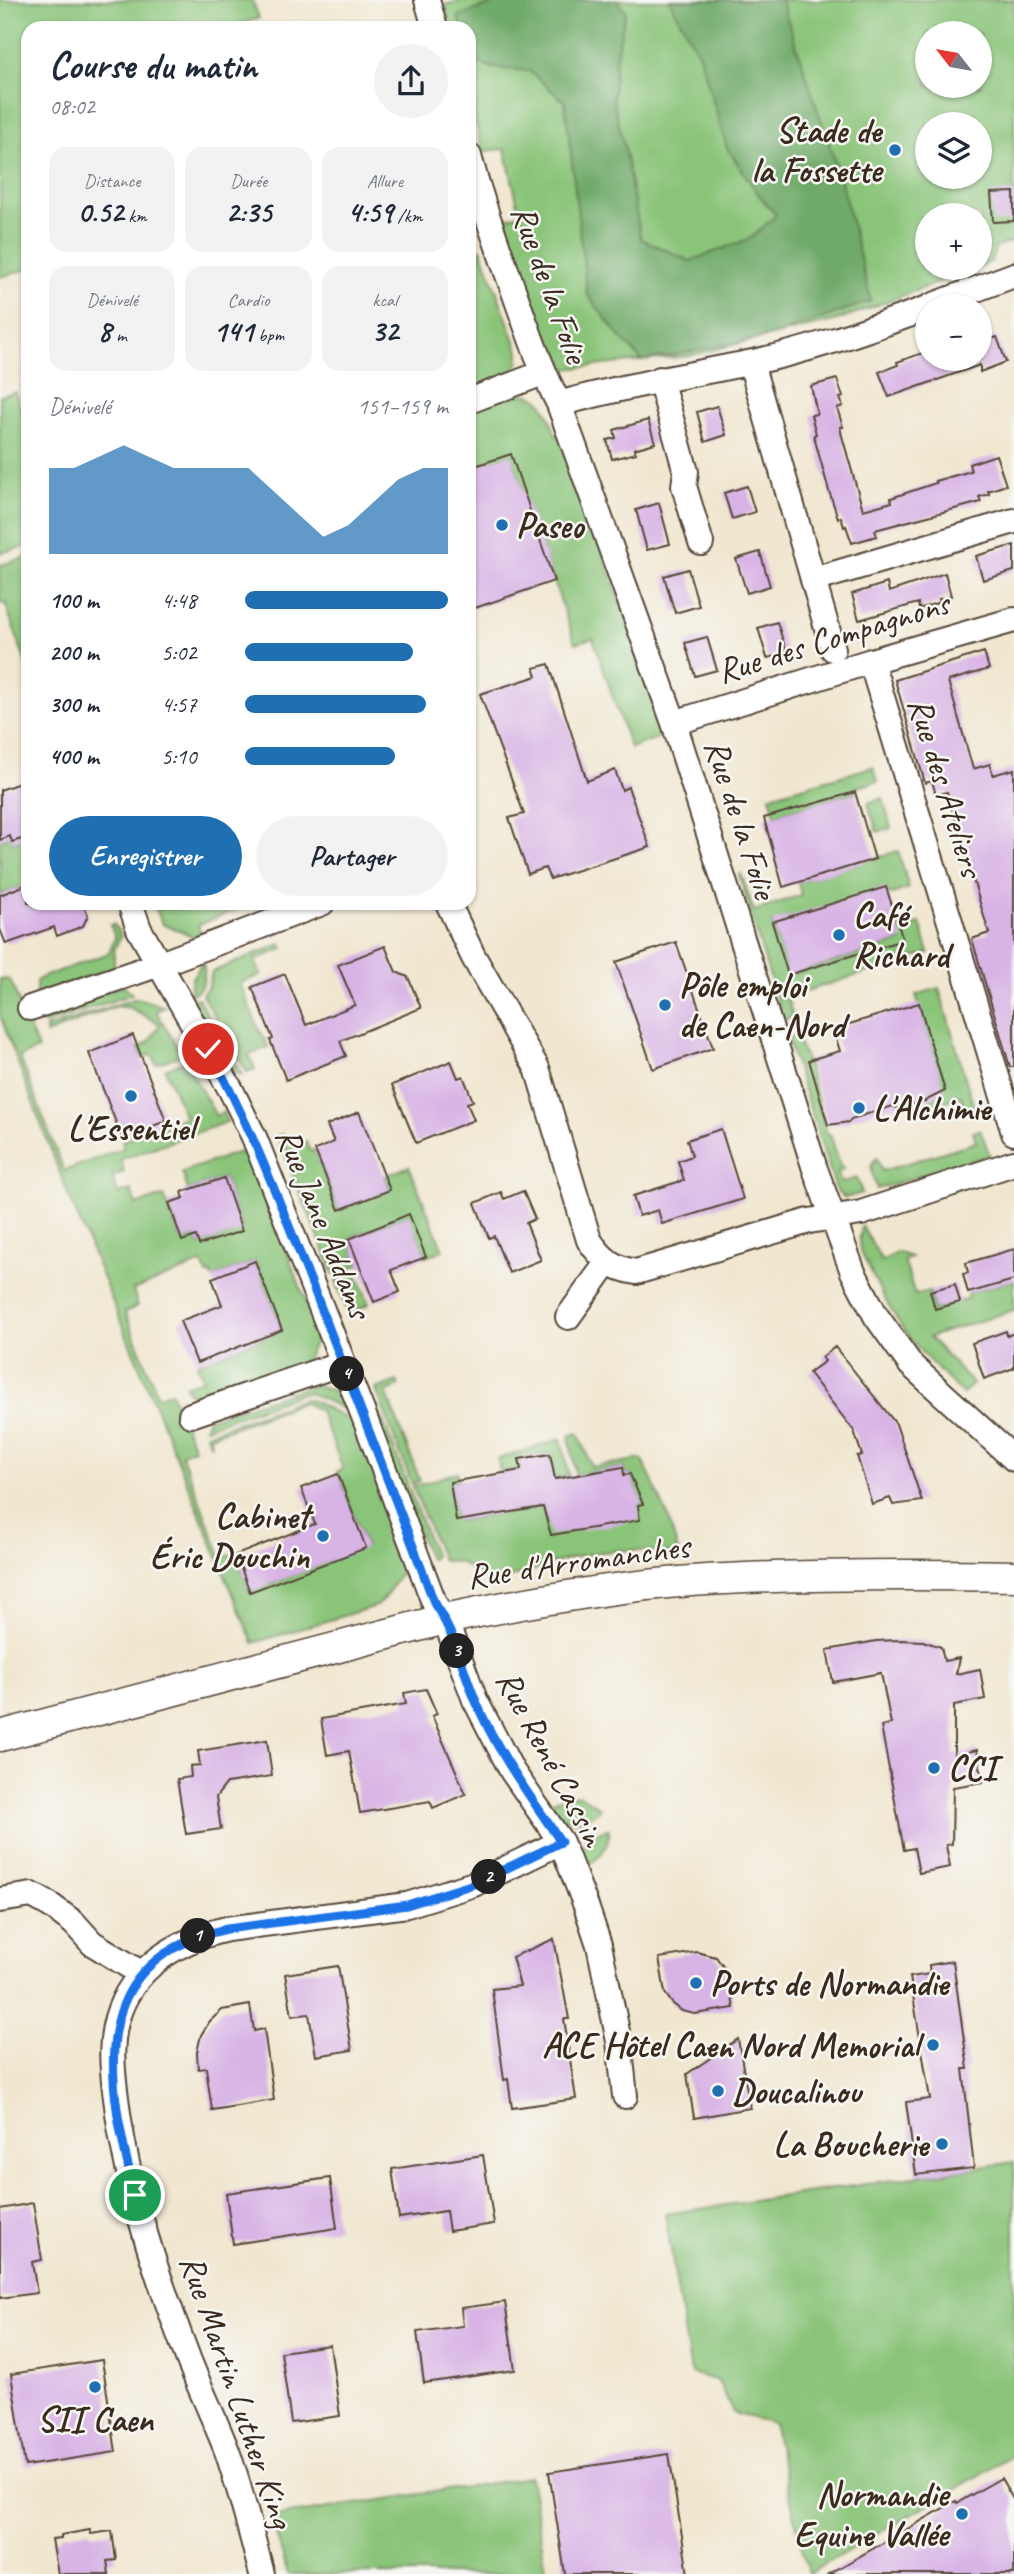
<!DOCTYPE html>
<html lang="fr">
<meta charset="utf-8">
<style>
:root{--surface:#fff;--page:#f2f2f3;--text:#1f2937;--muted:#747a83;--accent:#1f6fb2}
body{margin:0;font-family:Caveat,sans-serif;background:var(--page);color:var(--text);height:100vh;display:flex;flex-direction:column;font-size:26px;white-space:nowrap}
*{box-sizing:border-box;margin:0}
p{font-size:23px;color:var(--muted)}
.icon{flex:none;width:38px;height:38px;fill:none;stroke:currentColor;stroke-width:2;stroke-linecap:round;stroke-linejoin:round}
.map{position:relative;flex:1;overflow:hidden}
.drawer{position:absolute;left:21px;top:21px;width:455px;height:889px;display:flex;flex-direction:column;background:var(--surface);border-radius:21px;box-shadow:0 2px 5px #0004}
.drawer>*{flex:none}
.needle{width:46px;rotate:301deg}
.fabs{position:absolute;left:915px;top:21px;display:grid;gap:14px}
.fabs a{display:grid;place-items:center;width:77px;height:77px;border-radius:50%;background:var(--surface);box-shadow:0 2px 5px #0004;font-size:35px}
.pin{position:absolute;display:grid;place-items:center;width:60px;height:60px;color:#fff;margin:-30px;border:4px solid #fff;border-radius:50%;box-shadow:0 2px 7px #0007}
.km{position:absolute;width:35px;height:35px;margin:-18px;border-radius:50%;background:#222;color:#fff;font-size:19px;line-height:35px;text-align:center}
.round{display:grid;place-items:center;flex:none;width:74px;height:74px;border-radius:37px;background:var(--page)}
.headline{display:flex;align-items:center;justify-content:space-between;height:119px;padding:0 28px}
h1{font-size:38px;font-weight:600;line-height:52px}
.stats{display:grid;grid-template-columns:repeat(3,1fr);gap:10px;height:119px;padding:7px 28px}
.stats div{display:grid;align-content:center;border-radius:18px;background:var(--page);text-align:center}
.stats b{font-size:30px;font-weight:600}
.stats small{font-size:19px;font-weight:400}
.stats p{font-size:19px}
.chart{height:196px;padding:14px 28px}
.chart p{display:flex;justify-content:space-between}
.chart svg{width:100%;height:126px;margin-top:7px;fill:var(--accent);opacity:.7}
.action{display:flex;gap:14px;margin-top:auto;padding:14px 28px}
.action a{flex:1;height:80px;border-radius:42px;background:var(--accent);color:#fff;font-size:28px;font-weight:600;line-height:80px;text-align:center}
.action a+a{background:var(--page);color:var(--text)}
ul{padding:0 28px;list-style:none;font-size:23px}
li{display:grid;grid-template-columns:112px 84px 1fr;align-items:center;height:52px}
li i{height:18px;border-radius:9px;background:var(--accent)}
.map>svg:first-child{display:block}
.green{fill:#8ac479;stroke:#62774c;stroke-width:2;fill-rule:evenodd}
.forest{fill:#6faa69;stroke:#556a44;stroke-width:2}
.building{fill:#d8b3e5}
.lines{fill:none;stroke-linecap:round;stroke-linejoin:round}
.minor-casing{stroke:#564639;stroke-width:28}
.major-casing{stroke:#564639;stroke-width:33}
.minor{stroke:#fff;stroke-width:24}
.major{stroke:#fff;stroke-width:30}
.route-casing{stroke:#fff;stroke-width:14}
.route{stroke:#1a73e8;stroke-width:9}
.poi-dot{fill:#1f6fb2;stroke:#f6f6f2;stroke-width:2.5}
.labels{text-anchor:middle;dominant-baseline:central;stroke-width:5;stroke-linejoin:round;paint-order:stroke}
.poi-label{font-size:35px;font-weight:bold;fill:#3b2a1e;stroke:#f6f6f2;text-anchor:start}
.street-label{font-size:35px;fill:#3b2a1e;stroke:#f6f6f2}
</style>
<div class="map">
<svg width="1014" height="2574" viewBox="0 0 1014 2574">
<rect width="100%" height="100%" fill="#f6f6f2"/>
<filter id="ink" filterUnits="userSpaceOnUse"><feTurbulence type="fractalNoise" baseFrequency=".0143" numOctaves="2"/><feDisplacementMap in="SourceGraphic" scale="14" xChannelSelector="R" yChannelSelector="G"/><feConvolveMatrix kernelMatrix="1 2 1 2 8 2 1 2 1" color-interpolation-filters="sRGB"/></filter>
<filter id="wash" filterUnits="userSpaceOnUse"><feTurbulence type="fractalNoise" baseFrequency=".00686" numOctaves="4" result="noise"/><feDisplacementMap in="SourceGraphic" scale="28" xChannelSelector="R" yChannelSelector="G"/><feGaussianBlur stdDeviation="1.57" result="paint"/><feColorMatrix in="noise" values="0 0 0 0 0 0 0 0 0 0 0 0 0 0 0 0 0 1.4 0 .05"/><feComposite in="paint" operator="in"/></filter>
<g filter="url(#wash)">
<rect width="100%" height="100%" fill="#f1e7d0"/>
<path class="green" d="M0 0H252L259 18 225 28H28V269L0 277Z
M464 0H1014V241L996 247 991 262 980 267V215H928V268H977L837 320 689 356 556 370 505 218 520 214 505 149 483 151 469 97V28H451L445 5ZM928 33H980V86H928ZM928 124H980V177H928Z
M481 249 519 352V362L510 373 469 390V253Z
M517 390 519 395C544 390 549 417 556 436L562 434 666 735 630 748 593 638 575 643 511 455 469 468V407Z
M15 392 28 430V546L0 553V396Z
M28 557V669L5 603 0 604V565Z
M873 767 878 781 855 788V792L775 815 770 796Z
M883 798 891 828 877 832 868 803Z
M9 833 13 842 28 837V884L0 895V840L6 838 5 834Z
M898 851 909 888 889 895 886 888 772 923 789 975 902 941 899 929 920 923 929 953 787 997 793 1017 783 1020 739 875 741 874 754 911 801 895 798 882Z
M154 903H253L198 925 202 938 197 940 184 932 162 924Z
M114 924 121 936 114 949V968L36 995V981L43 977 109 953 115 937 110 925Z
M281 944 283 949 255 960 261 975 240 983 260 1033H262L268 1047 249 1055 255 1069 247 1072 202 994 208 987 212 972Z
M203 962C206 976 204 990 189 995L192 978Z
M0 979 10 980 38 1049 20 1057 64 1171 124 1148 122 1141 185 1117 165 1069 185 1061 216 1116 223 1112 227 1122 121 1159 124 1172 112 1177 118 1194 131 1190 136 1205 164 1196 182 1241 190 1238 189 1233 194 1232 199 1245 242 1230 224 1178 188 1190 182 1172 239 1152H247L317 1329C315 1345 310 1356 299 1366L202 1398C193 1397 189 1394 185 1386L203 1379 197 1364 282 1330 255 1261 212 1278 210 1273 207 1274 202 1263 133 1290 138 1306 125 1312 158 1396 171 1392 193 1446 194 1448 181 1453 222 1558 235 1553 250 1592 366 1547 337 1472 343 1469 320 1411 303 1402 210 1436 211 1445 206 1434 303 1399H309L346 1418H351L409 1563C394 1575 391 1596 376 1606L253 1643 62 1179 0 1016Z
M124 985 132 994 44 1024 43 1018 46 1014Z
M939 988 975 1111 967 1113 961 1096 912 1112 908 1102 914 1104 928 1096 931 1099 935 1098 937 1094 944 1091 916 995Z
M137 998 165 1007 156 1011 182 1055 156 1064 152 1054 142 1058 138 1048 149 1042 160 1024 131 1008 116 1006 46 1034V1028Z
M198 998 242 1075 234 1073 191 1001Z
M796 1035 802 1052 804 1053 827 1134H830L840 1165H842L844 1169 838 1171 841 1183 857 1178 862 1193 845 1198 837 1192 787 1038Z
M980 1130 990 1155 877 1189C874 1178 866 1165 877 1158L882 1171 976 1142 973 1132Z
M282 1134 288 1149 306 1141 310 1151 315 1150 339 1210 390 1190 385 1176 409 1166 443 1250 426 1257 408 1215 349 1238 359 1265 334 1275 277 1136Z
M862 1226 882 1261 897 1252 911 1257 904 1260 915 1295 929 1291 934 1310 969 1298 968 1293 1014 1280V1310L929 1337 973 1384 963 1394C944 1376 925 1358 909 1337 889 1311 875 1280 860 1250L859 1241Z
M357 1273 369 1304 349 1314 336 1281Z
M397 1381 399 1386 386 1392 420 1481 412 1484 376 1389Z
M313 1385C331 1387 344 1395 350 1412L310 1393H302L205 1428 207 1419Z
M378 1407 434 1555 432 1559H429L370 1410Z
M578 1433 592 1467 642 1459 668 1516 679 1555C657 1552 635 1549 613 1551 573 1554 534 1570 496 1582L487 1580 461 1563 442 1560 413 1487 457 1472 458 1481 450 1482 457 1521 543 1507 546 1521 642 1504 630 1474 624 1475 623 1467 576 1475 569 1436Z
M561 1439 569 1476 555 1479 550 1454 519 1459 521 1470 500 1473 498 1459Z
M567 1795H580L600 1808C585 1827 561 1823 547 1806L551 1802Z
M609 1829C609 1847 599 1864 579 1866 578 1846 589 1832 609 1829Z
M1014 2162V2455L808 2574 773 2423 733 2413 718 2381 691 2373 665 2214Z
M530 2477 547 2574H288L271 2517Z"/>
<path class="forest" d="M504 0H616L626 11 616 56 613 99 624 146 641 239 690 261 751 238 776 215 758 194 727 148 700 57 669 0H781L839 173 871 301 775 335 642 361 616 332 587 294 565 102 529 71 492 68 469 57V28H461L458 16Z"/>
<g id="blocks">
<path class="building" d="M1014 192V221L993 222 991 193Z
M997 337 1006 362 980 372V365L889 397 879 372 898 365 897 362 928 351V359H980V343Z
M837 379 843 397 840 398 843 406 837 408 843 427H840L842 436 863 510 892 502 891 498 936 483 935 481 971 471 969 464 996 455 1006 485 988 491 989 494 979 497 981 502 875 530 877 536 852 543 846 526 844 527 841 517 838 518 829 491 816 444 814 435 816 434 811 415 817 414 811 386Z
M717 406 726 435 705 442 697 412Z
M648 420 655 443 634 449 636 453 612 459 607 440 616 438 614 430Z
M511 454 554 581 469 610V468Z
M747 486 755 512 732 519 724 493Z
M659 503 670 544 647 550 636 510Z
M1014 545V571L983 580 976 556Z
M760 552 770 586 747 593 736 559Z
M688 569 699 606 675 613 664 576Z
M945 573 951 596 939 599 940 602 919 609 918 603 859 620 852 594 887 583 889 592Z
M777 622 787 653 767 658 758 628Z
M707 637 717 670 695 676 685 643Z
M984 652 989 669 948 681 973 769 990 764 993 775 1014 769V1067H1010L972 939 989 933 947 792 936 795 932 781 925 783 895 680Z
M549 664 587 781 615 770 622 790 628 787 650 847 550 879 545 868 528 874 509 818 524 814 480 694 537 676 534 668Z
M28 780V837L12 842 10 836 0 840V790Z
M855 792 875 859 783 887 764 818Z
M28 884V903H83L88 915 83 926 57 936 54 927 6 944 0 929V895Z
M886 887 903 940 788 975 772 922Z
M676 942 713 1048 653 1069 616 962Z
M385 946 396 972 408 977 421 1008 340 1041 346 1056 286 1080 270 1040 273 1039 252 987 285 974 306 1025 355 1005 338 965Z
M919 1003 945 1091 925 1101 897 1108 893 1106 851 1119 849 1122 828 1125 809 1060 840 1051 833 1029Z
M133 1035 166 1121 122 1138 89 1053Z
M451 1061 458 1078 463 1076 473 1101 467 1103 474 1120 416 1143 392 1085Z
M359 1112 390 1190 339 1210 315 1150 334 1142 327 1125Z
M721 1129 743 1199 662 1224 658 1210 639 1216 633 1196 684 1180 678 1161 692 1156 687 1140Z
M224 1178 242 1231 199 1245 196 1236 182 1241 169 1203 184 1198 182 1192Z
M523 1191 535 1219 526 1223 541 1260 509 1273 494 1236 489 1238 475 1203 501 1192 504 1199Z
M409 1214 426 1257 391 1270 400 1292 374 1302 349 1239Z
M1014 1249V1280L968 1293 963 1274 968 1273 966 1263Z
M255 1261 282 1330 197 1363 180 1321 222 1305 212 1278Z
M955 1284 960 1302 935 1309 930 1291Z
M1006 1331 1007 1336 1014 1333V1368L984 1379 972 1343Z
M835 1347 896 1424 922 1501 893 1505 890 1498 872 1504 857 1456 862 1455 854 1431 809 1373 825 1361 822 1357Z
M550 1454 555 1479 623 1467 624 1475 630 1474 643 1504 638 1505 640 1520 551 1535 543 1507 456 1521 450 1482 521 1470 519 1459Z
M338 1474 366 1548 250 1592 236 1555 315 1524 301 1488Z
M900 1640 923 1641 941 1647 944 1661 959 1658 956 1674 980 1669 985 1699 954 1705V1755L977 1750 983 1782 953 1787 952 1844 946 1845 950 1867 919 1873 914 1848 904 1850 881 1726 891 1724 881 1673 833 1682 827 1650 876 1641Z
M426 1689 437 1714 432 1716 466 1794 433 1808 430 1801 360 1813 349 1751 327 1755 321 1719 406 1704 404 1693Z
M267 1740 272 1776 227 1783 216 1797 221 1829 186 1834 177 1779 191 1777 190 1766 200 1765 198 1751Z
M554 1939 569 2019H564L576 2099 512 2108 508 2079 504 2080 492 1989 520 1986 512 1957Z
M697 1952 716 1957 727 1972 734 2008 695 2014 682 2011 672 2003 665 1993 659 1958Z
M953 1961 968 2069H963L974 2168 916 2175 906 2102 930 2099 910 1977 930 1974 929 1965Z
M338 1966 352 2050 316 2056 309 2014 292 2016 285 1974Z
M250 2005 254 2031 264 2029 274 2100 212 2110 206 2068 198 2069 197 2052 201 2035 210 2021 222 2010Z
M738 2039 750 2108 694 2118 687 2074Z
M483 2155 494 2224 449 2231 446 2211 399 2218 392 2169Z
M330 2178 337 2228 233 2244 226 2193Z
M33 2203 42 2260 32 2262 37 2293 0 2298V2209Z
M505 2302 515 2370 424 2383 417 2332 463 2326 461 2308Z
M330 2345 340 2416 291 2423 281 2352Z
M102 2360 116 2452 25 2466 11 2374Z
M669 2454 688 2574H565L549 2472Z
M1001 2478 1014 2501V2574H829L956 2501 957 2503Z
M90 2530 91 2534 112 2531 116 2560 107 2561 109 2574H58L52 2540 61 2539V2535Z"/>
</g>
</g>
<g filter="url(#ink)">
<use href="#blocks" fill-opacity="0" stroke="#564639" stroke-width="2"/>
<g class="lines">
<g class="minor-casing">
<path id="minor" d="M427 0 435 28
M469 156C481 201 497 245 513 289 527 328 540 367 559 404L674 723 815 1169 853 1272 876 1316 911 1365 1014 1459
M931 306 1014 275
M751 363 833 649
M660 379 686 472 684 486 701 543
M469 401 543 373
M559 404C622 386 685 376 748 363 809 351 869 329 928 308
M813 580 1014 521
M871 661 1014 1133
M674 723 871 661 1014 620
M130 903 139 929 231 1090 254 1137 362 1411 435 1605 445 1619 475 1700 512 1771 561 1842 586 1906 599 1945 619 2041 625 2096
M448 903 473 956 537 1068 589 1240C602 1259 612 1268 636 1272L809 1221 861 1213 1014 1163
M30 1008 160 964 322 903
M568 1317 607 1263
M191 1415 342 1363
M0 1900 32 1895 50 1905 74 1923 92 1943 142 1974
M262 2574C251 2533 241 2491 227 2451 215 2420 200 2389 188 2358 158 2279 130 2197 118 2113 114 2082 108 2049 117 2018 132 1967 178 1940 227 1929L407 1905 474 1884 561 1842"/>
</g>
<g class="major-casing">
<path id="major" d="M0 1736 445 1619C526 1602 608 1587 691 1581 798 1574 907 1574 1014 1576"/>
</g>
<use href="#minor" class="minor"/>
<use href="#major" class="major"/>
</g>
</g>
<g class="lines" filter="url(#ink)">
<g class="route-casing">
<path id="route" d="M135 2195C108 2084 80 1961 227 1929L407 1905 474 1884 561 1842C530 1796 496 1751 475 1699 462 1668 455 1634 435 1605 396 1499 354 1393 313 1287 281 1206 251 1125 208 1049"/>
</g>
<use href="#route" class="route"/>
</g>
<g class="poi-dot">
<circle cx="895" cy="150" r="7"/>
<circle cx="502" cy="525" r="7"/>
<circle cx="839" cy="935" r="7"/>
<circle cx="665" cy="1005" r="7"/>
<circle cx="131" cy="1096" r="7"/>
<circle cx="859" cy="1108" r="7"/>
<circle cx="323" cy="1536" r="7"/>
<circle cx="934" cy="1768" r="7"/>
<circle cx="696" cy="1983" r="7"/>
<circle cx="933" cy="2045" r="7"/>
<circle cx="718" cy="2091" r="7"/>
<circle cx="942" cy="2144" r="7"/>
<circle cx="95" cy="2387" r="7"/>
<circle cx="962" cy="2514" r="7"/>
</g>
<g class="labels">
<g class="poi-label">
<text x="881" y="130" text-anchor="end">Stade de<tspan x="881" dy="40">la Fossette</tspan></text>
<text x="516" y="525">Paseo</text>
<text x="853" y="915">Café<tspan x="853" dy="40">Richard</tspan></text>
<text x="679" y="985">Pôle emploi<tspan x="679" dy="40">de Caen-Nord</tspan></text>
<text x="873" y="1108">L'Alchimie</text>
<text x="131" y="1128" text-anchor="middle">L'Essentiel</text>
<text x="309" y="1516" text-anchor="end">Cabinet<tspan x="309" dy="40">Éric Douchin</tspan></text>
<text x="948" y="1768">CCI</text>
<text x="710" y="1983">Ports de Normandie</text>
<text x="919" y="2045" text-anchor="end">ACE Hôtel Caen Nord Memorial</text>
<text x="732" y="2091">Doucalinou</text>
<text x="928" y="2144" text-anchor="end">La Boucherie</text>
<text x="95" y="2419" text-anchor="middle">SII Caen</text>
<text x="948" y="2494" text-anchor="end">Normandie<tspan x="948" dy="40">Equine Vallée</tspan></text>
</g>
<g class="street-label">
<text transform="translate(550 284) rotate(70)">Rue de la Folie</text>
<text transform="translate(833 637) rotate(-17)">Rue des Compagnons</text>
<text transform="translate(946 787) rotate(73)">Rue des Ateliers</text>
<text transform="translate(741 819) rotate(72)">Rue de la Folie</text>
<text transform="translate(324 1223) rotate(68)">Rue Jane Addams</text>
<text transform="translate(578 1561) rotate(-8)">Rue d'Arromanches</text>
<text transform="translate(551 1758) rotate(62)">Rue René Cassin</text>
<text transform="translate(237 2391) rotate(71)">Rue Martin Luther King</text>
</g>
</g>
</svg>
<div class="fabs">
<a><svg class="needle" viewBox="-14 -14 28 28"><path d="M0-13l5 13h-10z" fill="#e53935"/><path d="M0 13l5-13h-10z" fill="#747a83"/></svg></a>
<a><svg class="icon" aria-label="layers" viewBox="0 0 24 24"><path d="M12 4l9 5-9 5-9-5zM3 14l9 5 9-5"/></svg></a>
<a>+</a>
<a>−</a>
</div>
<div class="pin" style="left:135px;top:2195px;background:#1e9e55"><svg class="icon" aria-label="arrive" viewBox="0 0 24 24"><path d="M6 21V4h12l-3 4 3 4H6"/></svg></div>
<div class="pin" style="left:208px;top:1049px;background:#d93025"><svg class="icon" aria-label="check" viewBox="0 0 24 24"><path d="M5 12l5 5 9-10"/></svg></div>
<b class="km" style="left:198px;top:1936px">1</b>
<b class="km" style="left:489px;top:1877px">2</b>
<b class="km" style="left:457px;top:1651px">3</b>
<b class="km" style="left:347px;top:1374px">4</b>
<section class="drawer">
<div class="headline"><div><h1>Course du matin</h1><p>08:02</p></div><a class="round"><svg class="icon" aria-label="share" viewBox="0 0 24 24"><path d="M12 15V3M7 8l5-5 5 5M5 13v7h14v-7"/></svg></a></div>
<div class="stats">
<div><p>Distance</p><b>0.52<small> km</small></b></div>
<div><p>Durée</p><b>2:35</b></div>
<div><p>Allure</p><b>4:59<small> /km</small></b></div>
</div>
<div class="stats">
<div><p>Dénivelé</p><b>8<small> m</small></b></div>
<div><p>Cardio</p><b>141<small> bpm</small></b></div>
<div><p>kcal</p><b>32</b></div>
</div>
<div class="chart"><p><span>Dénivelé</span>151–159 m</p>
<svg viewBox="0 0 160 44" preserveAspectRatio="none"><path d="M0 44V14L10 14L20 10L30 6L40 10L50 14L60 14L70 14L80 14L90 22L100 30L110 38L120 34L130 26L140 18L150 14L160 14V44z"/></svg>
</div>
<ul>
<li><b>100 m</b>4:48<i style="width:100%"></i></li>
<li><b>200 m</b>5:02<i style="width:83%"></i></li>
<li><b>300 m</b>4:57<i style="width:89%"></i></li>
<li><b>400 m</b>5:10<i style="width:74%"></i></li>
</ul>
<div class="action"><a>Enregistrer</a><a>Partager</a></div>
</section>
</div>
